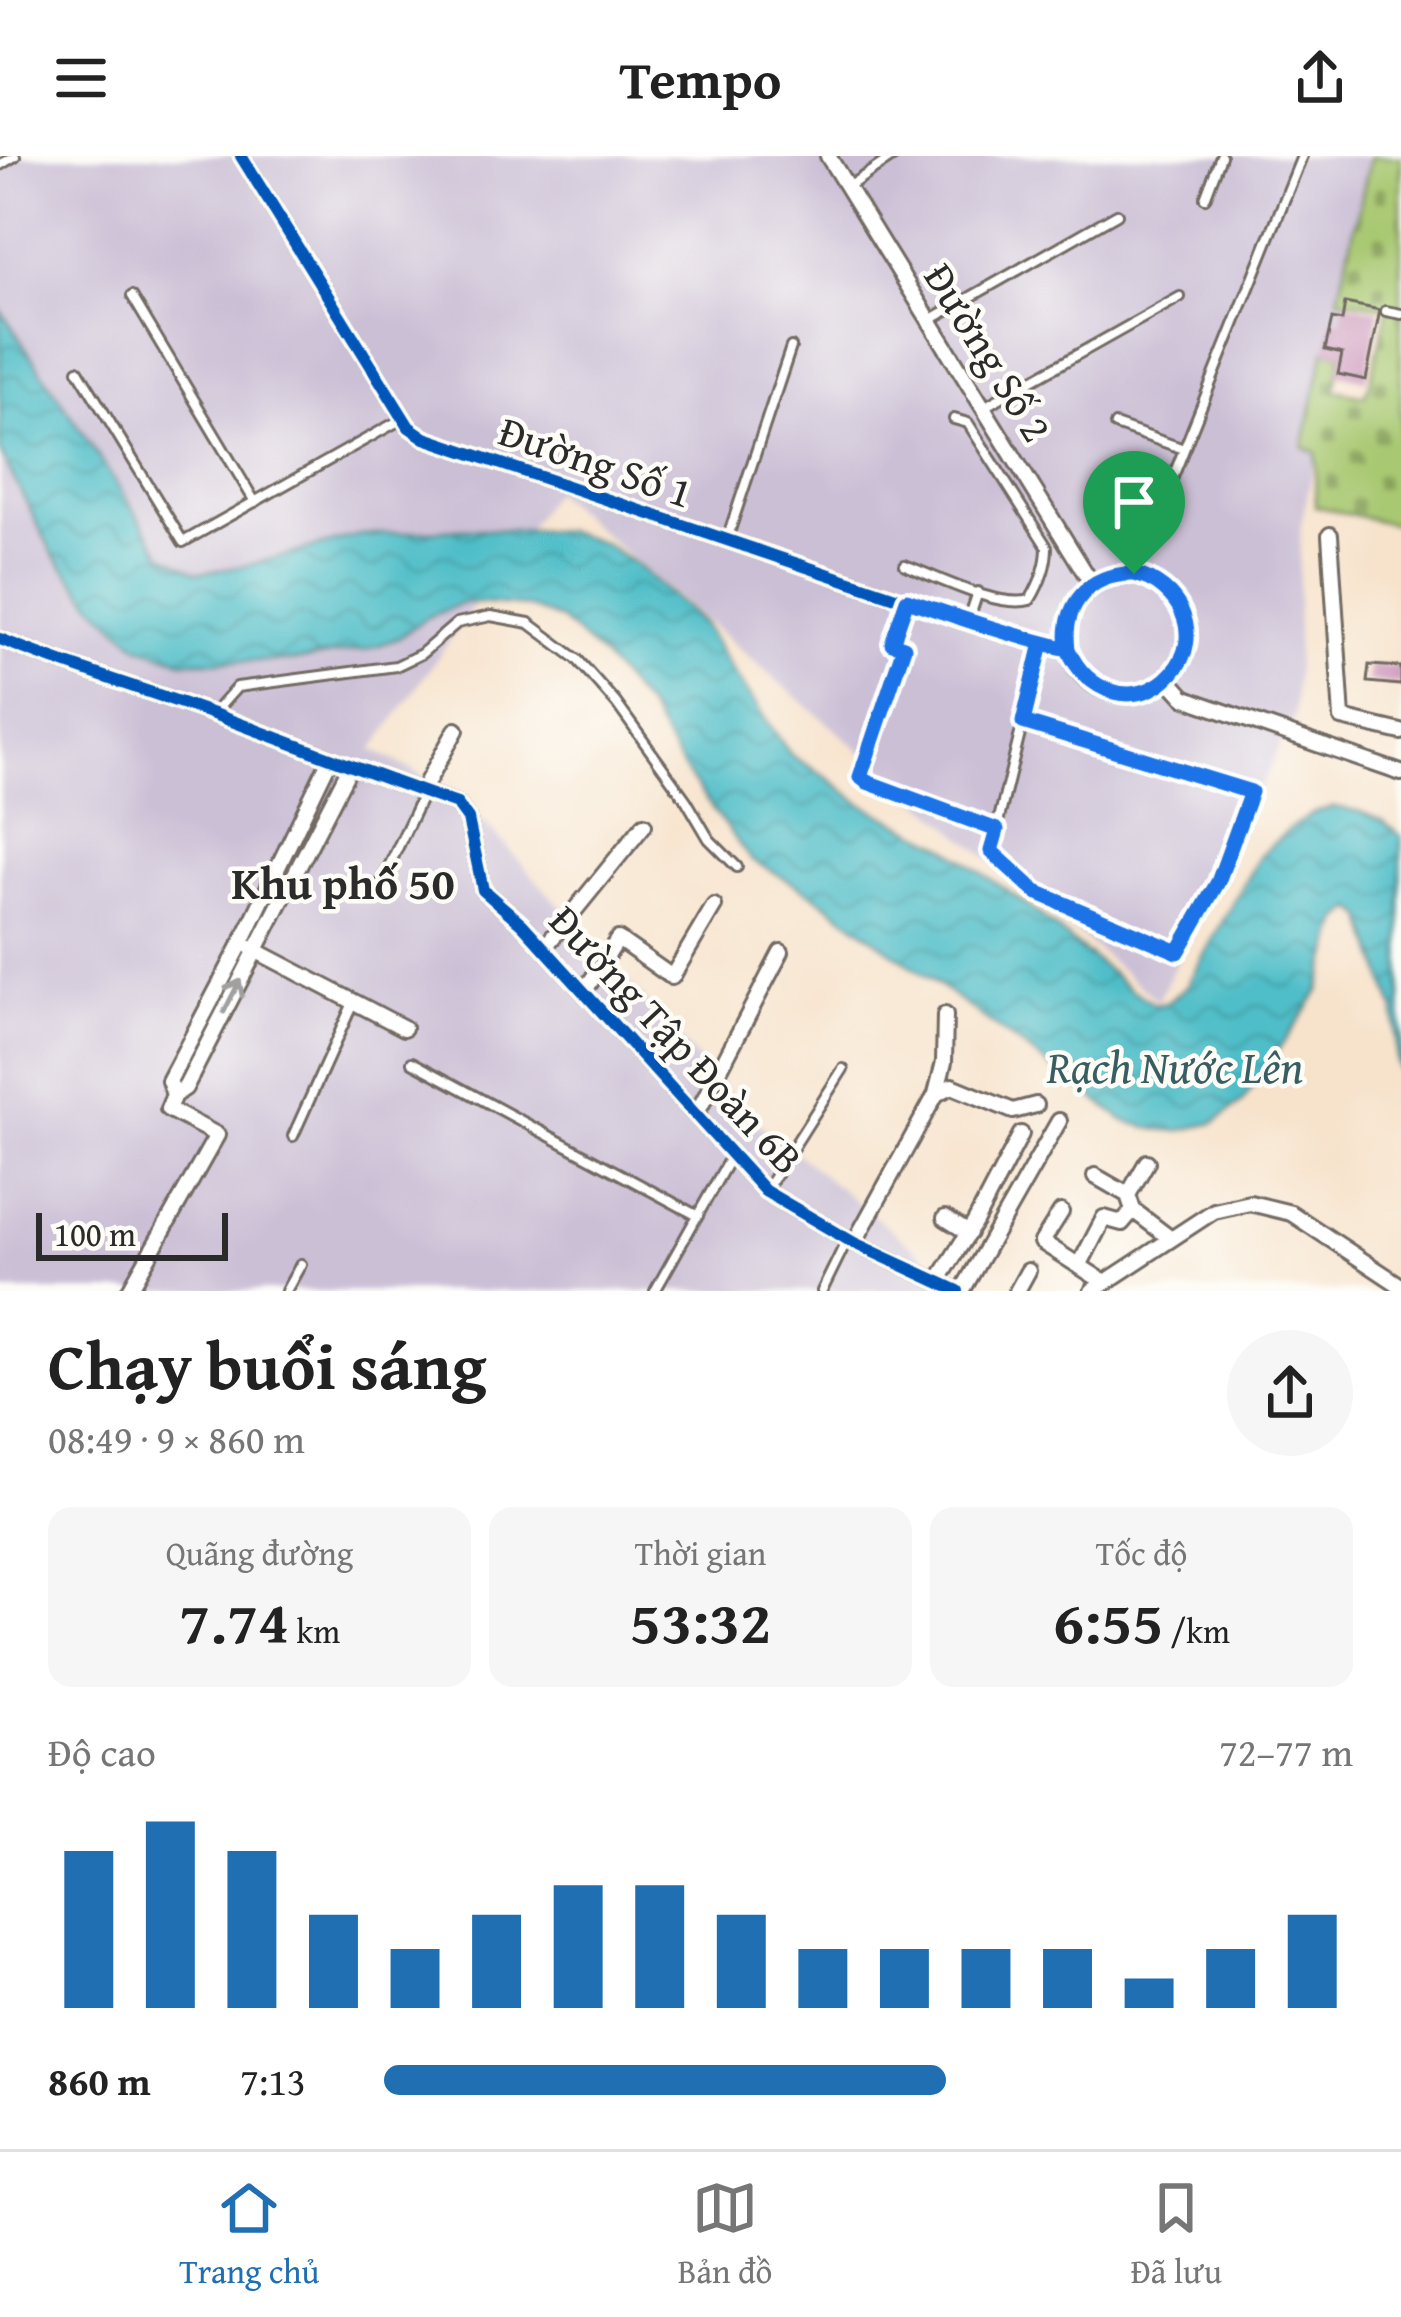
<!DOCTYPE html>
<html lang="vi">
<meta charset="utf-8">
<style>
:root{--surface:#fff;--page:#f6f6f6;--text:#222;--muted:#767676;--line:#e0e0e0;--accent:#1f6fb2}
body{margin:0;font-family:"Gentium Book Plus",serif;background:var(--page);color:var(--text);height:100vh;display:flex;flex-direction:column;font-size:45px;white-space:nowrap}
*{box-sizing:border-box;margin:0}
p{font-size:39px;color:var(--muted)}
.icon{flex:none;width:66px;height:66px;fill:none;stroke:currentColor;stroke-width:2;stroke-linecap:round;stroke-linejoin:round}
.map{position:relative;height:1135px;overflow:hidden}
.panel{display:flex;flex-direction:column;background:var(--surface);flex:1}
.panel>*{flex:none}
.scale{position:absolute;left:36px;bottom:30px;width:192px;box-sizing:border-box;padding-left:12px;border:6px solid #2b2b2b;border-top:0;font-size:33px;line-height:42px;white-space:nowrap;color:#2b2b2b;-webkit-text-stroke:9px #fdfcf7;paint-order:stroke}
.pin{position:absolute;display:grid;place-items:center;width:102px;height:102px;color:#fff;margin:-123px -51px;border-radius:50% 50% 50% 0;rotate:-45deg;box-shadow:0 0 12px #0007}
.pin .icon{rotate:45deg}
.round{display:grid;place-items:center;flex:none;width:126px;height:126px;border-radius:63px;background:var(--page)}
.summary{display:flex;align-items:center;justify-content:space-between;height:204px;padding:0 48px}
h1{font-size:66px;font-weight:800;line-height:90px}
.stats{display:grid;grid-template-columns:repeat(3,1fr);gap:18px;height:204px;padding:12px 48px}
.stats div{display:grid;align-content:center;border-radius:24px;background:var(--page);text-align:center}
.stats b{font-size:60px;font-weight:800}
.stats small{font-size:33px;font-weight:400}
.stats p{font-size:33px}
.chart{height:336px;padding:24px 48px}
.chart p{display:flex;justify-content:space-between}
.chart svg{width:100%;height:216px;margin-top:12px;stroke:var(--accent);stroke-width:6}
ul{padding:0 48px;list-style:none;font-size:39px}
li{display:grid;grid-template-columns:192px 144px 1fr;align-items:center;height:90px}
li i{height:30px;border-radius:15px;background:var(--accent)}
header{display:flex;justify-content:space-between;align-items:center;height:156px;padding:0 48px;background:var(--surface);font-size:54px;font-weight:800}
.tab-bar{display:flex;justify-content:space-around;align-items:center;height:168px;border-top:3px solid var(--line);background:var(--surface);font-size:33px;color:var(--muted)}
.tab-bar a{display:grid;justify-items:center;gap:6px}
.tab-bar .active{color:var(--accent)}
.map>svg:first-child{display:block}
.industrial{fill:#cbbfd5}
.cemetery{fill:url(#cemetery-stones);stroke:#6a7a4e;stroke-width:3}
.water{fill:url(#water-waves);stroke:#3e747a;stroke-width:3}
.building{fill:#c991b9}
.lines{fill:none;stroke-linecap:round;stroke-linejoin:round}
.lane-casing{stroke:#726b63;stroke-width:14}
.street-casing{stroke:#726b63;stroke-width:20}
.lane{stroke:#fff;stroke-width:8}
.street{stroke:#fff;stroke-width:14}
.cycleway-casing{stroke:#fdfcf7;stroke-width:20}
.cycleway{stroke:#0057b8;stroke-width:12}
.oneway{stroke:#a0a0a0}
.route-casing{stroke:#fff;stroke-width:24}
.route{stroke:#1a73e8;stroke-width:15}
.labels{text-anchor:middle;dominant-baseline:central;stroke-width:9;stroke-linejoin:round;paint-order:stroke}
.street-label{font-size:42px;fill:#2b2b2b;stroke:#fdfcf7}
.neighbourhood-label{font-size:45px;font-weight:bold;fill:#2b2b2b;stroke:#fdfcf7}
.water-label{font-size:45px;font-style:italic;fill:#385e62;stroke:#fdfcf7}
</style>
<header><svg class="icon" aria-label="menu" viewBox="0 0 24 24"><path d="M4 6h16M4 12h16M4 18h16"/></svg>Tempo<svg class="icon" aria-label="share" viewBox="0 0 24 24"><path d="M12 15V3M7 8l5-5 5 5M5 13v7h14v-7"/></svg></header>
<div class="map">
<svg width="1401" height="1135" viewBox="0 0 1401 1135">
<defs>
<pattern id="cemetery-stones" width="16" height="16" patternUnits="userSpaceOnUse" patternTransform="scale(3)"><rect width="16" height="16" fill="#a8c871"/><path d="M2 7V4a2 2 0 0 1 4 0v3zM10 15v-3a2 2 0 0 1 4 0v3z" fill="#89a35d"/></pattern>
<pattern id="water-waves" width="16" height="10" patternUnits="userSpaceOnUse" patternTransform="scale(3)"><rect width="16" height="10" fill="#50bec8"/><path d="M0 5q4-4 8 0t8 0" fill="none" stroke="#439ba3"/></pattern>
</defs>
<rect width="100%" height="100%" fill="#fdfcf7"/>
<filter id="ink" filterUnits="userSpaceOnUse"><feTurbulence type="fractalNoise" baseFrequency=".00833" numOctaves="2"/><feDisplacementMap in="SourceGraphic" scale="24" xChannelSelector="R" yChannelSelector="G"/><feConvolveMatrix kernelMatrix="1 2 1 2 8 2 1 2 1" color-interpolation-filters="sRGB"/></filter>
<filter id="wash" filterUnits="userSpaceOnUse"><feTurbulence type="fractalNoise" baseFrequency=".004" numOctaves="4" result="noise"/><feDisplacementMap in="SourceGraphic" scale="48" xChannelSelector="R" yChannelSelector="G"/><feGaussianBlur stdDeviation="2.7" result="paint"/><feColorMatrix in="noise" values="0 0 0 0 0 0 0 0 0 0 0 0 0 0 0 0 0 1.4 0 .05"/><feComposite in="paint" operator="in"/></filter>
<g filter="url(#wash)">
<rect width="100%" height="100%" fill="#f7e3cc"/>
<path class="industrial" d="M0 0H1378L1301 369 1294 561 1158 845 553 336 373 594 458 637 748 959 968 1135H0Z"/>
<path class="cemetery" d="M1371 0H1401V370L1315 350 1316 296 1303 291 1325 194 1342 198 1335 234 1364 240 1370 228 1388 151 1338 142Z"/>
<path class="water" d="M0 153 163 398 198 417 250 409 360 379 462 373 566 375 605 388 635 408 702 466 732 515 791 599 828 622 862 648 945 690 1027 749 1129 832 1155 849 1167 847 1186 831 1260 699 1292 671 1314 657 1333 651 1358 655 1383 665 1401 680V921L1396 906 1395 856 1364 761 1354 753 1340 763 1319 835 1243 945 1214 967 1178 975 1154 973 1125 965 813 738 750 703 686 617 646 551 604 503 561 464 528 451 466 446 425 462 399 482 368 493 294 505H182L139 490 95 450 53 398 0 296Z"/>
<g id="blocks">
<path class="building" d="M1345 147 1380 154 1366 224 1338 218 1342 198 1325 194 1332 163 1342 165Z
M1369 509 1401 511V529L1367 526Z"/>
</g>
</g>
<g filter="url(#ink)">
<use href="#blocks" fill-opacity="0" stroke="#726b63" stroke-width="3"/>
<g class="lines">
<g class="lane-casing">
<path id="lane" d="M0 9 15 0
M849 30 894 0
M1205 42 1221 0
M132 140 255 346
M1386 155 1401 158
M930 164 1117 58
M78 214 183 386 402 263
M984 251 1180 141
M1115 269 1184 293
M727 383 791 191
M905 409C936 421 999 453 1030 444 1039 429 1047 409 1047 391L968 267 954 263
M1134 418 1302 0
M906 445 892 487 904 491 860 621 867 627 996 673
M969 463 978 436
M214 557 237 531 396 510 421 498 457 467 491 460 529 467 577 503 616 547 686 644 709 683 737 711
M1023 566 1251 636 1218 726 1178 796 1036 736 991 695 1042 489
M382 725 424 636
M412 906 698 1060
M293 980 353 847
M766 1034 843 913
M286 1135 301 1108
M655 1135 731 1000
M822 1135 847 1084"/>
</g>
<g class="street-casing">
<path id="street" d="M241 0 404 263 409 271 425 282 1014 481 1068 493
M828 0 1092 428
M1330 379 1342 562 1401 576
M1066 478a60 60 0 1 1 120 0a60 60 0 1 1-120 0Z
M0 483C71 512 144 533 216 559 296 589 376 620 457 648L468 663 483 734 522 768 765 1035 854 1087 958 1135
M1167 522 1184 541 1199 547 1401 617
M422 635 456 574
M251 792 404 872
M544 792 644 669
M584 836 618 783 672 821 714 750
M936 938 952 930 1013 955 1036 949
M174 939 185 932 350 611
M696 959 781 796
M1095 1020 1128 1039 1133 1054 1171 1083
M1128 1039 1147 1006
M1061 1056 1042 1086 1104 1126
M945 1062 969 1077
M854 1087 936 938 944 906 945 859
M1080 1108 1104 1062 1122 1067 1133 1054
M938 1125 975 1066 1021 978
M129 1135 217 979 168 953 174 939 169 925 241 788 330 603
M962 1135 1059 965
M1017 1135 1028 1115
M1092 1135 1214 1055 1250 1047 1291 1057 1401 1130"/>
</g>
<use href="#lane" class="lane"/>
<use href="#street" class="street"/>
<g class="cycleway-casing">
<path id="cycleway" d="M241 0 404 263 409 271 425 282 1014 481 1068 493
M0 483C71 512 144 533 216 559 296 589 376 620 457 648L468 663 483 734 522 768 765 1035 854 1087 958 1135"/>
</g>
<use href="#cycleway" class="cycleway"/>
</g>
<defs><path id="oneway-shaft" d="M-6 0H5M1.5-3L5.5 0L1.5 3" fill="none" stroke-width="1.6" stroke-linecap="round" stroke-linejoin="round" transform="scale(3)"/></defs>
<use class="oneway" href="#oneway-shaft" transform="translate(232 840) rotate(-63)"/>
</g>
<g class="lines" filter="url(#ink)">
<g class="route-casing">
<path id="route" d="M1134 418C1089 417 1062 449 1068 493 1013 480 960 462 907 444L892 487 904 491 860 621 867 626 997 674 991 695 1036 736 1178 796 1218 726 1251 636 1023 566 1042 487 1068 493C1085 536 1137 556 1172 517 1206 479 1178 428 1134 418"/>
</g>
<use href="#route" class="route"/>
</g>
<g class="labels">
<g class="street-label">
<text transform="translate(989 196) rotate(58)">Đường Số 2</text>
<text transform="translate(596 305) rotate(19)">Đường Số 1</text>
<text transform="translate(677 883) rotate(47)">Đường Tập Đoàn 6B</text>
</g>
<g class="neighbourhood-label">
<text x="343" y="726">Khu phố 50</text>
</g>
<g class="water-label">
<text x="1175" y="910">Rạch Nước Lên</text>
</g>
</g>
</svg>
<div class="scale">100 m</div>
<div class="pin" style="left:1134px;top:418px;background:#1e9e55"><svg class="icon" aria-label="arrive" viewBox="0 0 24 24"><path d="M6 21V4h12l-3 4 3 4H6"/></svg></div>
</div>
<section class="panel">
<div class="summary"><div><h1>Chạy buổi sáng</h1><p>08:49 · 9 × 860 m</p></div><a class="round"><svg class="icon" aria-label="share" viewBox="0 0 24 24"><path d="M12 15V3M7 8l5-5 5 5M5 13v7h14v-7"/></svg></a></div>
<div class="stats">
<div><p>Quãng đường</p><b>7.74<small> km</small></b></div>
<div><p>Thời gian</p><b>53:32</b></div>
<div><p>Tốc độ</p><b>6:55<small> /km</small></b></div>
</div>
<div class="chart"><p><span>Độ cao</span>72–77 m</p>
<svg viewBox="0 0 160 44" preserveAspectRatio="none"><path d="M5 44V12M15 44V6M25 44V12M35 44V25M45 44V32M55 44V25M65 44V19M75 44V19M85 44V25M95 44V32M105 44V32M115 44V32M125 44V32M135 44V38M145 44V32M155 44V25"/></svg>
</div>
<ul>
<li><b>860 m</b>7:13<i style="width:58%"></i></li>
</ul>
</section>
<nav class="tab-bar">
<a class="active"><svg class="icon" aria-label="home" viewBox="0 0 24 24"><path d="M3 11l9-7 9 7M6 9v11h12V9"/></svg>Trang chủ</a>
<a><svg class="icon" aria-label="map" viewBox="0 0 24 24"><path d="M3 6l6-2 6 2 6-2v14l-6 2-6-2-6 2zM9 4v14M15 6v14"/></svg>Bản đồ</a>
<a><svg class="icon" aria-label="saved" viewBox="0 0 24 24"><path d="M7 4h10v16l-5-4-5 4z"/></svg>Đã lưu</a>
</nav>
